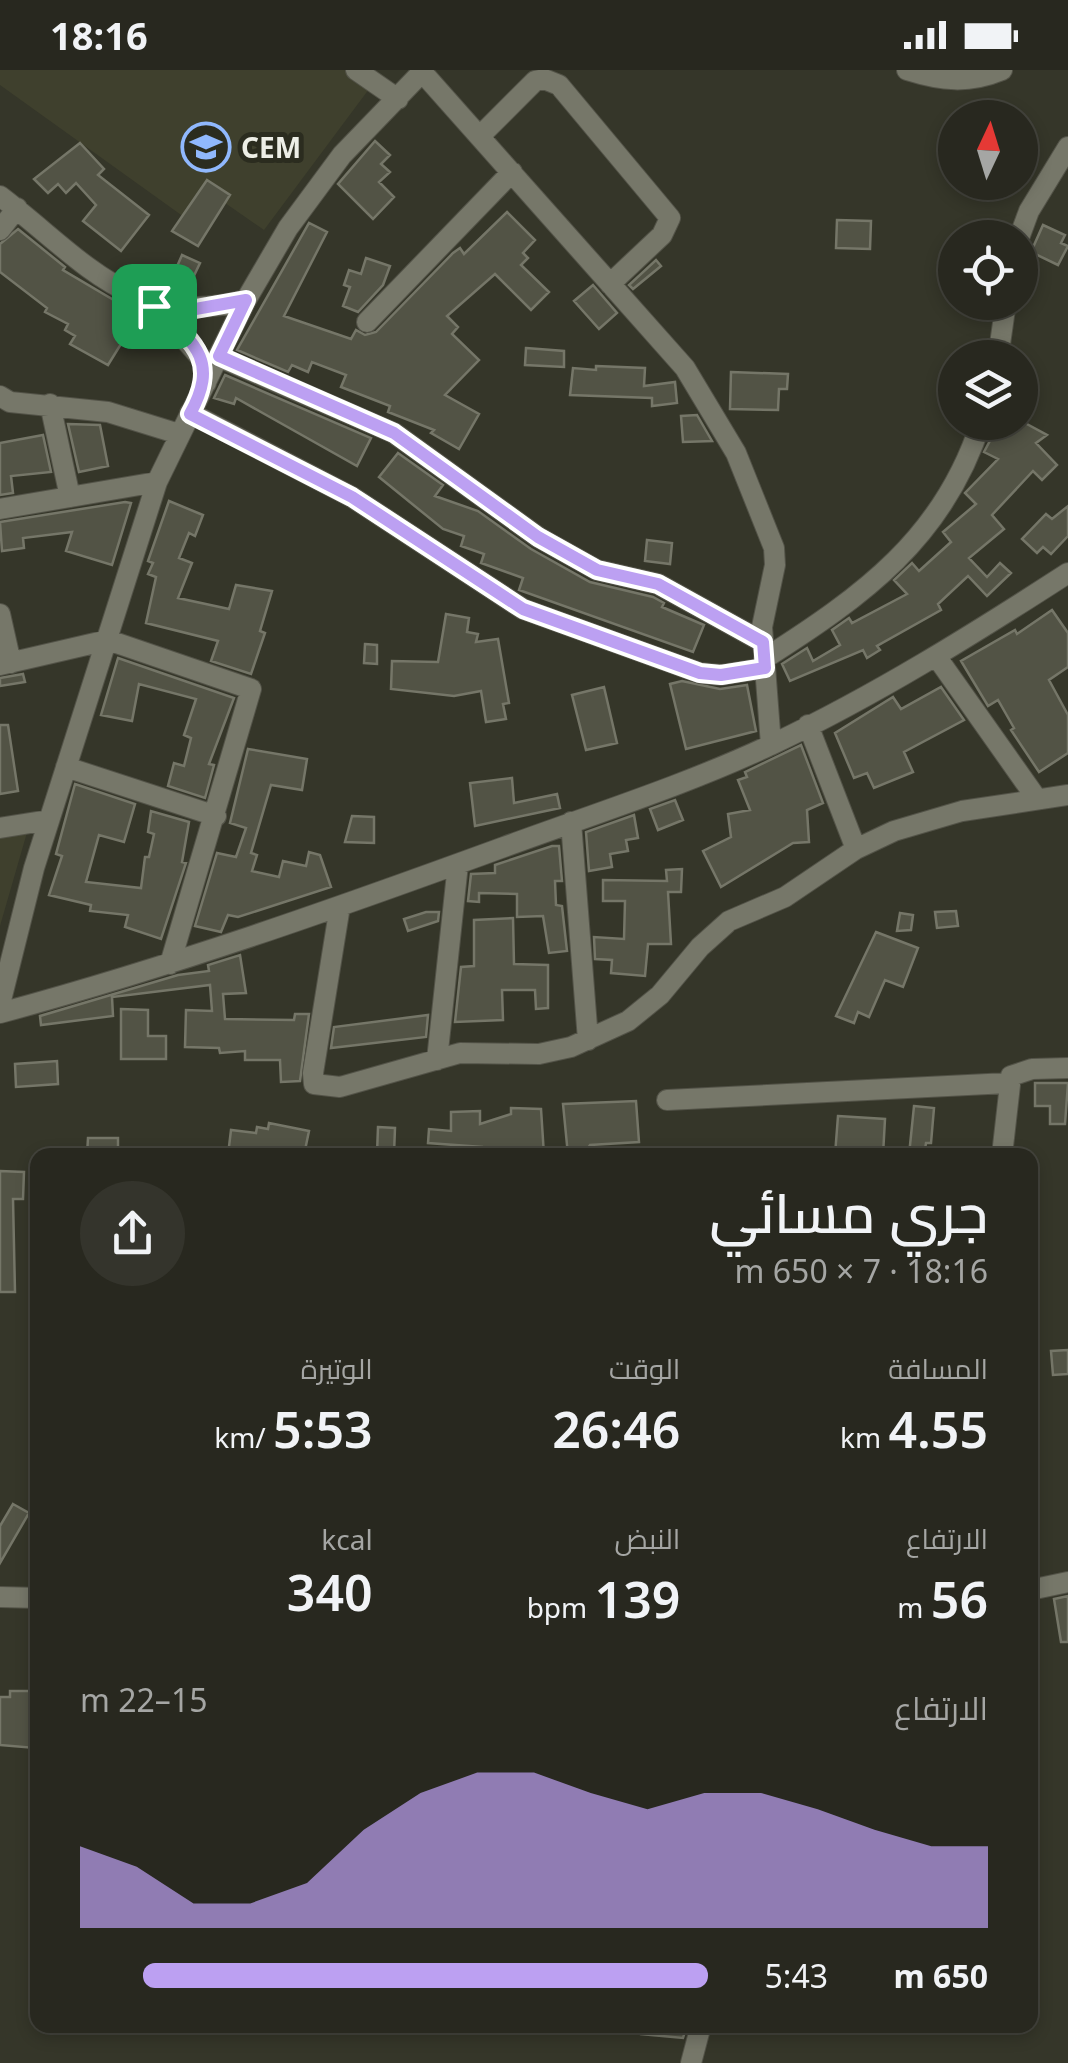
<!DOCTYPE html>
<html lang="ar">
<meta charset="utf-8">
<style>
:root{--surface:#28281f;--page:#34342c;--text:#f1f3f6;--muted:#a5a6a4;--line:#44443d;--accent:#bca0f2}
body{margin:0;font-family:"Noto Sans",Cairo,sans-serif;background:var(--page);color:var(--text);direction:rtl;height:100vh;display:flex;flex-direction:column;font-size:38px;white-space:nowrap}
*{box-sizing:border-box;margin:0}
p{font-size:32px;color:var(--muted)}
.icon{flex:none;width:55px;height:55px;fill:none;stroke:currentColor;stroke-width:2;stroke-linecap:round;stroke-linejoin:round}
.map{position:relative;flex:1;overflow:hidden;direction:ltr}
.drawer{position:absolute;left:30px;top:1078px;width:1008px;height:885px;display:flex;flex-direction:column;background:var(--surface);border-radius:20px;box-shadow:0 5px 15px #0003,0 0 0 2px var(--line);direction:rtl}
.drawer>*{flex:none}
.needle{width:65px;rotate:4deg}
.controls{position:absolute;left:938px;top:30px;display:grid;gap:20px}
.controls a{display:grid;place-items:center;width:100px;height:100px;border-radius:50%;background:var(--surface);box-shadow:0 5px 15px #0003,0 0 0 2px var(--line);font-size:50px}
.pin{position:absolute;display:grid;place-items:center;width:85px;height:85px;color:#fff;margin:-42px;border-radius:20px;box-shadow:0 5px 15px #0006}
.round{display:grid;place-items:center;flex:none;width:105px;height:105px;border-radius:52px;background:var(--page)}
.head{display:flex;align-items:center;justify-content:space-between;height:170px;padding:0 50px}
h1{font-size:55px;font-weight:600;line-height:75px}
.stats{display:grid;grid-template-columns:repeat(3,1fr);gap:15px;height:170px;padding:10px 50px}
.stats div{display:grid;align-content:center}
.stats b{font-size:50px;font-weight:600}
.stats small{font-size:28px;font-weight:400}
.stats p{font-size:28px}
.chart{height:280px;padding:20px 50px}
.chart p{display:flex;justify-content:space-between}
.chart svg{width:100%;height:180px;margin-top:10px;fill:var(--accent);opacity:.7}
ul{padding:0 50px;list-style:none;font-size:32px}
li{display:grid;grid-template-columns:160px 120px 1fr;align-items:center;height:75px}
li i{height:25px;border-radius:12px;background:var(--accent)}
.status{display:flex;justify-content:space-between;align-items:center;height:70px;padding:0 50px;background:var(--surface);direction:ltr}
.status svg{height:28px;fill:currentColor}
.map>svg:first-child{display:block}
.built{fill:#3f402d}
.building{fill:#525345;stroke:#757668;stroke-width:2.5}
.lines{fill:none;stroke-linecap:round;stroke-linejoin:round}
.minor-casing{stroke:#535348;stroke-width:22}
.minor{stroke:#767769;stroke-width:20}
.route-casing{stroke:#fff;stroke-width:20}
.route{stroke:#bca0f2;stroke-width:12}
.labels{text-anchor:middle;dominant-baseline:central;stroke-width:10;stroke-linejoin:round;paint-order:stroke}
.poi-label{font-size:28px;font-weight:bold;fill:#edeee6;stroke:#2b2c1f;text-anchor:start}
</style>
<div class="status"><b>18:16</b><svg viewBox="0 0 49 12"><path d="M0 12V9h3v3zM5 12V6h3v6zM10 12V3h3v9zM15 12V0h3v12zM26 1h20v11H26zM47 4h2v5h-2z"/></svg></div>
<div class="map">
<svg width="1068" height="1993" viewBox="0 0 1068 1993">
<rect width="100%" height="100%" fill="#353629"/>
<path class="built" d="M0 0H351L372 15 264 160 205 119 184 147 0 15Z
M28 759 0 856V765Z"/>
<path class="building" d="M375 71 390 85 381 94 390 102 379 112 394 127 373 149 338 114Z
M80 73 104 99 98 105 149 145 121 181 83 151 96 135 76 113 66 123 58 114 48 123 34 109Z
M207 110 230 125 198 176 172 161Z
M507 142 535 170 523 183 528 188 521 195 549 222 531 240 495 204 447 246 458 257 452 264 479 290 445 325 479 344 459 379 431 363 434 360 388 342 390 336 341 317 346 305 312 292 308 302 292 295 288 302 237 280 309 153 327 162 284 246 351 269 356 260 365 265 376 262 453 183 460 178 464 184Z
M837 150 871 151 870 179 836 178Z
M1043 155 1065 165 1061 173 1068 176 1058 195 1031 182Z
M18 159 65 197 63 200 139 245 108 295 70 274 75 266 65 260 68 254 45 242 47 238 0 202V174Z
M182 185 200 193 189 216 172 208Z
M366 188 390 196 383 215 358 242 343 236 350 217 344 215 349 200 361 204Z
M656 190 661 196 633 219 629 215Z
M593 215 617 243 599 259 574 231Z
M526 278 564 281V297L525 295Z
M596 296 645 298 644 316 675 312 677 333 652 336V328L570 325 573 298 596 300Z
M731 302 788 304 787 319H779L778 340 730 339Z
M225 305 371 368 357 396 236 328 234 334 214 328Z
M697 345 712 371 683 372 681 346Z
M1000 352H1023L1047 365 1036 373 1057 395 1042 410 1033 401 992 445 1004 459 969 488 987 507 1000 493 1011 503 987 526 968 506 938 534 941 540 877 576 880 580 867 588 863 580 790 611 782 594 807 578 813 591 840 575 832 560 849 548 852 553 907 524 894 510 912 493 919 501 951 472 943 462 976 434 965 423 998 389 984 382Z
M68 354 100 355 108 396 79 402Z
M43 365 51 402 11 406 13 423 0 425V373Z
M398 383 443 415 435 426 478 441 531 479 590 512 653 527 664 533 662 537 704 555 693 582 519 520 523 508 481 493 484 484 461 476 464 466 443 459 379 407Z
M169 431 203 445 195 466 189 463 179 488 192 493 178 528 229 539 236 515 272 521 260 561 265 563 251 604 211 591 218 571 146 553 156 507 148 504 153 493 148 491Z
M125 432 131 433 112 495 66 481 72 462 23 468 24 478 2 481 0 452Z
M1068 436V466L1051 484 1043 477 1037 483 1022 469 1046 444 1052 449Z
M647 470 672 473 670 494 645 491Z
M1052 540 1068 563V597L1049 610 1068 645V683L1039 702 1011 660 1014 658 998 630 988 636 961 591 1015 560 1017 564Z
M446 544 469 548 467 562 478 564 476 572 498 569 509 633 503 634 506 649 486 652 481 621 454 626 391 619 392 591 438 592Z
M365 574 377 575V594L364 593Z
M118 588 234 628 209 694 214 695 205 728 168 716 174 693 184 696 191 668 184 665 196 629 139 614 132 651 101 645Z
M23 604 25 612 0 616V608Z
M682 611 720 619 747 615 756 661 686 679 670 614Z
M604 617 617 673 586 680 572 625Z
M941 617 964 650 904 682 913 702 874 718 867 703 854 708 835 663 893 627 901 639Z
M0 655H8L18 721 0 724Z
M801 675 823 733 807 740 809 772 793 773 721 817 703 781 731 767 728 744 750 740 738 710 747 707 745 702Z
M248 679 307 689 302 720 271 715 251 783 257 785 252 801 279 807 283 791 306 796 309 782 320 785 331 817 238 847 228 845 221 862 195 856 217 783 236 787 246 758 230 753Z
M512 708 514 733 557 724 560 738 475 756 470 713Z
M75 714 135 734 124 772 99 765 86 812 141 818 145 787H149L154 764 148 762 151 741 189 752 182 792 186 793 161 869 125 857 128 845 90 841 91 835 49 825 62 786 56 784Z
M675 730 683 750 658 760 650 739Z
M634 745 638 768 626 770 628 781 610 784 612 797 589 801 586 762Z
M352 746 374 747V773L345 772Z
M552 776H559L562 811H555L556 835 562 836 567 881 549 883 543 846 517 847V824L479 823V832L468 831 471 804 495 803V795Z
M682 799 681 822H668L671 874H648L645 906 611 903 612 890 595 889 594 867 624 869 625 831H603V810L667 811 666 800Z
M956 841 958 856 937 858 935 842Z
M426 842H439L438 851 408 861 404 849Z
M900 843 913 845 911 860 897 861Z
M513 848 514 894 548 895V938L536 939 535 920H502L503 950 455 952 461 897 474 896V850Z
M876 862 918 878 903 917 885 910 869 947 858 942 854 953 836 946Z
M240 885 246 923 223 924 225 949 294 950 295 944H309L300 1011 281 1012 280 990H245V981L220 983 219 978 185 977 186 940 212 941 210 915 112 927 113 946 41 955 40 946 178 905 209 901 208 895Z
M121 939 148 940V966H166V989H121Z
M428 945 426 967 331 978 334 957Z
M57 991 58 1014 16 1017 15 994Z
M1035 1013H1068L1065 1054H1050V1036H1035Z
M636 1031 639 1072 590 1075 584 1085H568L563 1034Z
M914 1036 934 1038 931 1073H926L924 1085H909Z
M511 1038 541 1039 544 1085H483L482 1077 428 1073 429 1059 451 1061V1042L480 1041V1054L511 1044Z
M838 1046 885 1049 883 1085H835Z
M269 1053 309 1061 304 1085H228L231 1060 256 1063 257 1057 268 1059Z
M378 1057 395 1058 394 1084H377Z
M88 1068H118V1085H87Z
M0 1101 24 1102 23 1129H13L15 1222H0Z
M1068 1280V1304L1053 1305 1051 1281Z
M13 1434 29 1443 0 1493V1456Z
M1068 1526V1572H1061L1054 1529Z
M10 1621H38L35 1678 0 1675V1627H10Z
M641 1955H687L683 1968 641 1964Z"/>
<g class="lines">
<g class="minor-casing">
<path id="minor" d="M356 0 398 29
M907 0C942 11 968 14 1002 0
M423 3 685 298 736 383 774 478 775 495 762 557 771 675
M480 66 535 11 544 9 559 15 670 148 662 165 610 214
M0 126C84 190 132 260 246 230
M0 160 17 138
M1019 168 1029 141 1068 77
M156 237 202 289 206 313
M367 252 512 102
M219 287 394 363 538 467 597 500 658 514 763 572
M998 288 1006 232
M0 326 10 332 108 342 179 364
M50 334 70 427
M190 343 352 427 523 539 700 603 721 605 765 598
M0 439 157 412
M0 544 11 593
M936 586 1037 729
M764 589C863 526 944 468 981 352
M0 595 108 570 251 619 170 894
M808 655 856 779
M66 697 216 746
M571 752 588 970
M0 758 49 750
M340 836 313 1003 314 1014 340 1017 460 983 539 984 571 977 628 951 660 925 700 877 729 851 785 827 856 779 894 761 962 741 1068 725
M0 934 34 798 157 412 246 230 288 158 342 85 424 0
M0 943C171 897 337 838 504 777 594 744 686 715 773 674 876 625 972 565 1068 503
M437 990 458 794
M667 1030 1008 1013
M1002 1085 1011 1006 1032 999 1068 998
M1030 1520 1068 1512
M0 1527 38 1528
M691 1993 701 1955"/>
</g>
<use href="#minor" class="minor"/>
</g>
<g class="lines">
<g class="route-casing">
<path id="route" d="M246 230 219 286 394 363 538 467 597 500 658 514 763 572 765 598 721 605 700 603 523 539 352 427 190 344C220 290 194 272 154 236L190 240Z"/>
</g>
<use href="#route" class="route"/>
</g>
<defs>
<g id="school-ring" transform="scale(2.5)"><circle r="9.5" fill="#2b2c1f" stroke="#90b8fd" stroke-width="1.5"/><path d="M0-5L7-2L0 1L-7-2ZM-4 1L0 2.5L4 1V4Q0 6-4 4Z" fill="#90b8fd"/></g>
</defs>
<g fill-rule="evenodd">
<use href="#school-ring" x="206" y="77"/>
</g>
<g class="labels">
<g class="poi-label">
<text x="241" y="77">CEM</text>
</g>
</g>
</svg>
<div class="controls">
<a><svg class="needle" viewBox="-14 -14 28 28"><path d="M0-13l5 13h-10z" fill="#e53935"/><path d="M0 13l5-13h-10z" fill="#a5a6a4"/></svg></a>
<a><svg class="icon" aria-label="locate" viewBox="0 0 24 24"><circle cx="12" cy="12" r="6"/><path d="M12 2v4M12 18v4M2 12h4M18 12h4"/></svg></a>
<a><svg class="icon" aria-label="layers" viewBox="0 0 24 24"><path d="M12 4l9 5-9 5-9-5zM3 14l9 5 9-5"/></svg></a>
</div>
<div class="pin" style="left:154px;top:236px;background:#1e9e55"><svg class="icon" aria-label="arrive" viewBox="0 0 24 24"><path d="M6 21V4h12l-3 4 3 4H6"/></svg></div>
<section class="drawer">
<div class="head"><div><h1>جري مسائي</h1><p>18:16 · 7 × 650 m</p></div><a class="round"><svg class="icon" aria-label="share" viewBox="0 0 24 24"><path d="M12 15V3M7 8l5-5 5 5M5 13v7h14v-7"/></svg></a></div>
<div class="stats">
<div><p>المسافة</p><b>4.55<small> km</small></b></div>
<div><p>الوقت</p><b>26:46</b></div>
<div><p>الوتيرة</p><b>5:53<small> /km</small></b></div>
</div>
<div class="stats">
<div><p>الارتفاع</p><b>56<small> m</small></b></div>
<div><p>النبض</p><b>139<small> bpm</small></b></div>
<div><p>kcal</p><b>340</b></div>
</div>
<div class="chart"><p><span>الارتفاع</span>15–22 m</p>
<svg viewBox="0 0 160 44" preserveAspectRatio="none"><path d="M0 44V24L10 29L20 38L30 38L40 33L50 20L60 11L70 6L80 6L90 11L100 15L110 11L120 11L130 15L140 20L150 24L160 24V44z"/></svg>
</div>
<ul>
<li><b>650 m</b>5:43<i style="width:90%"></i></li>
</ul>
</section>
</div>
